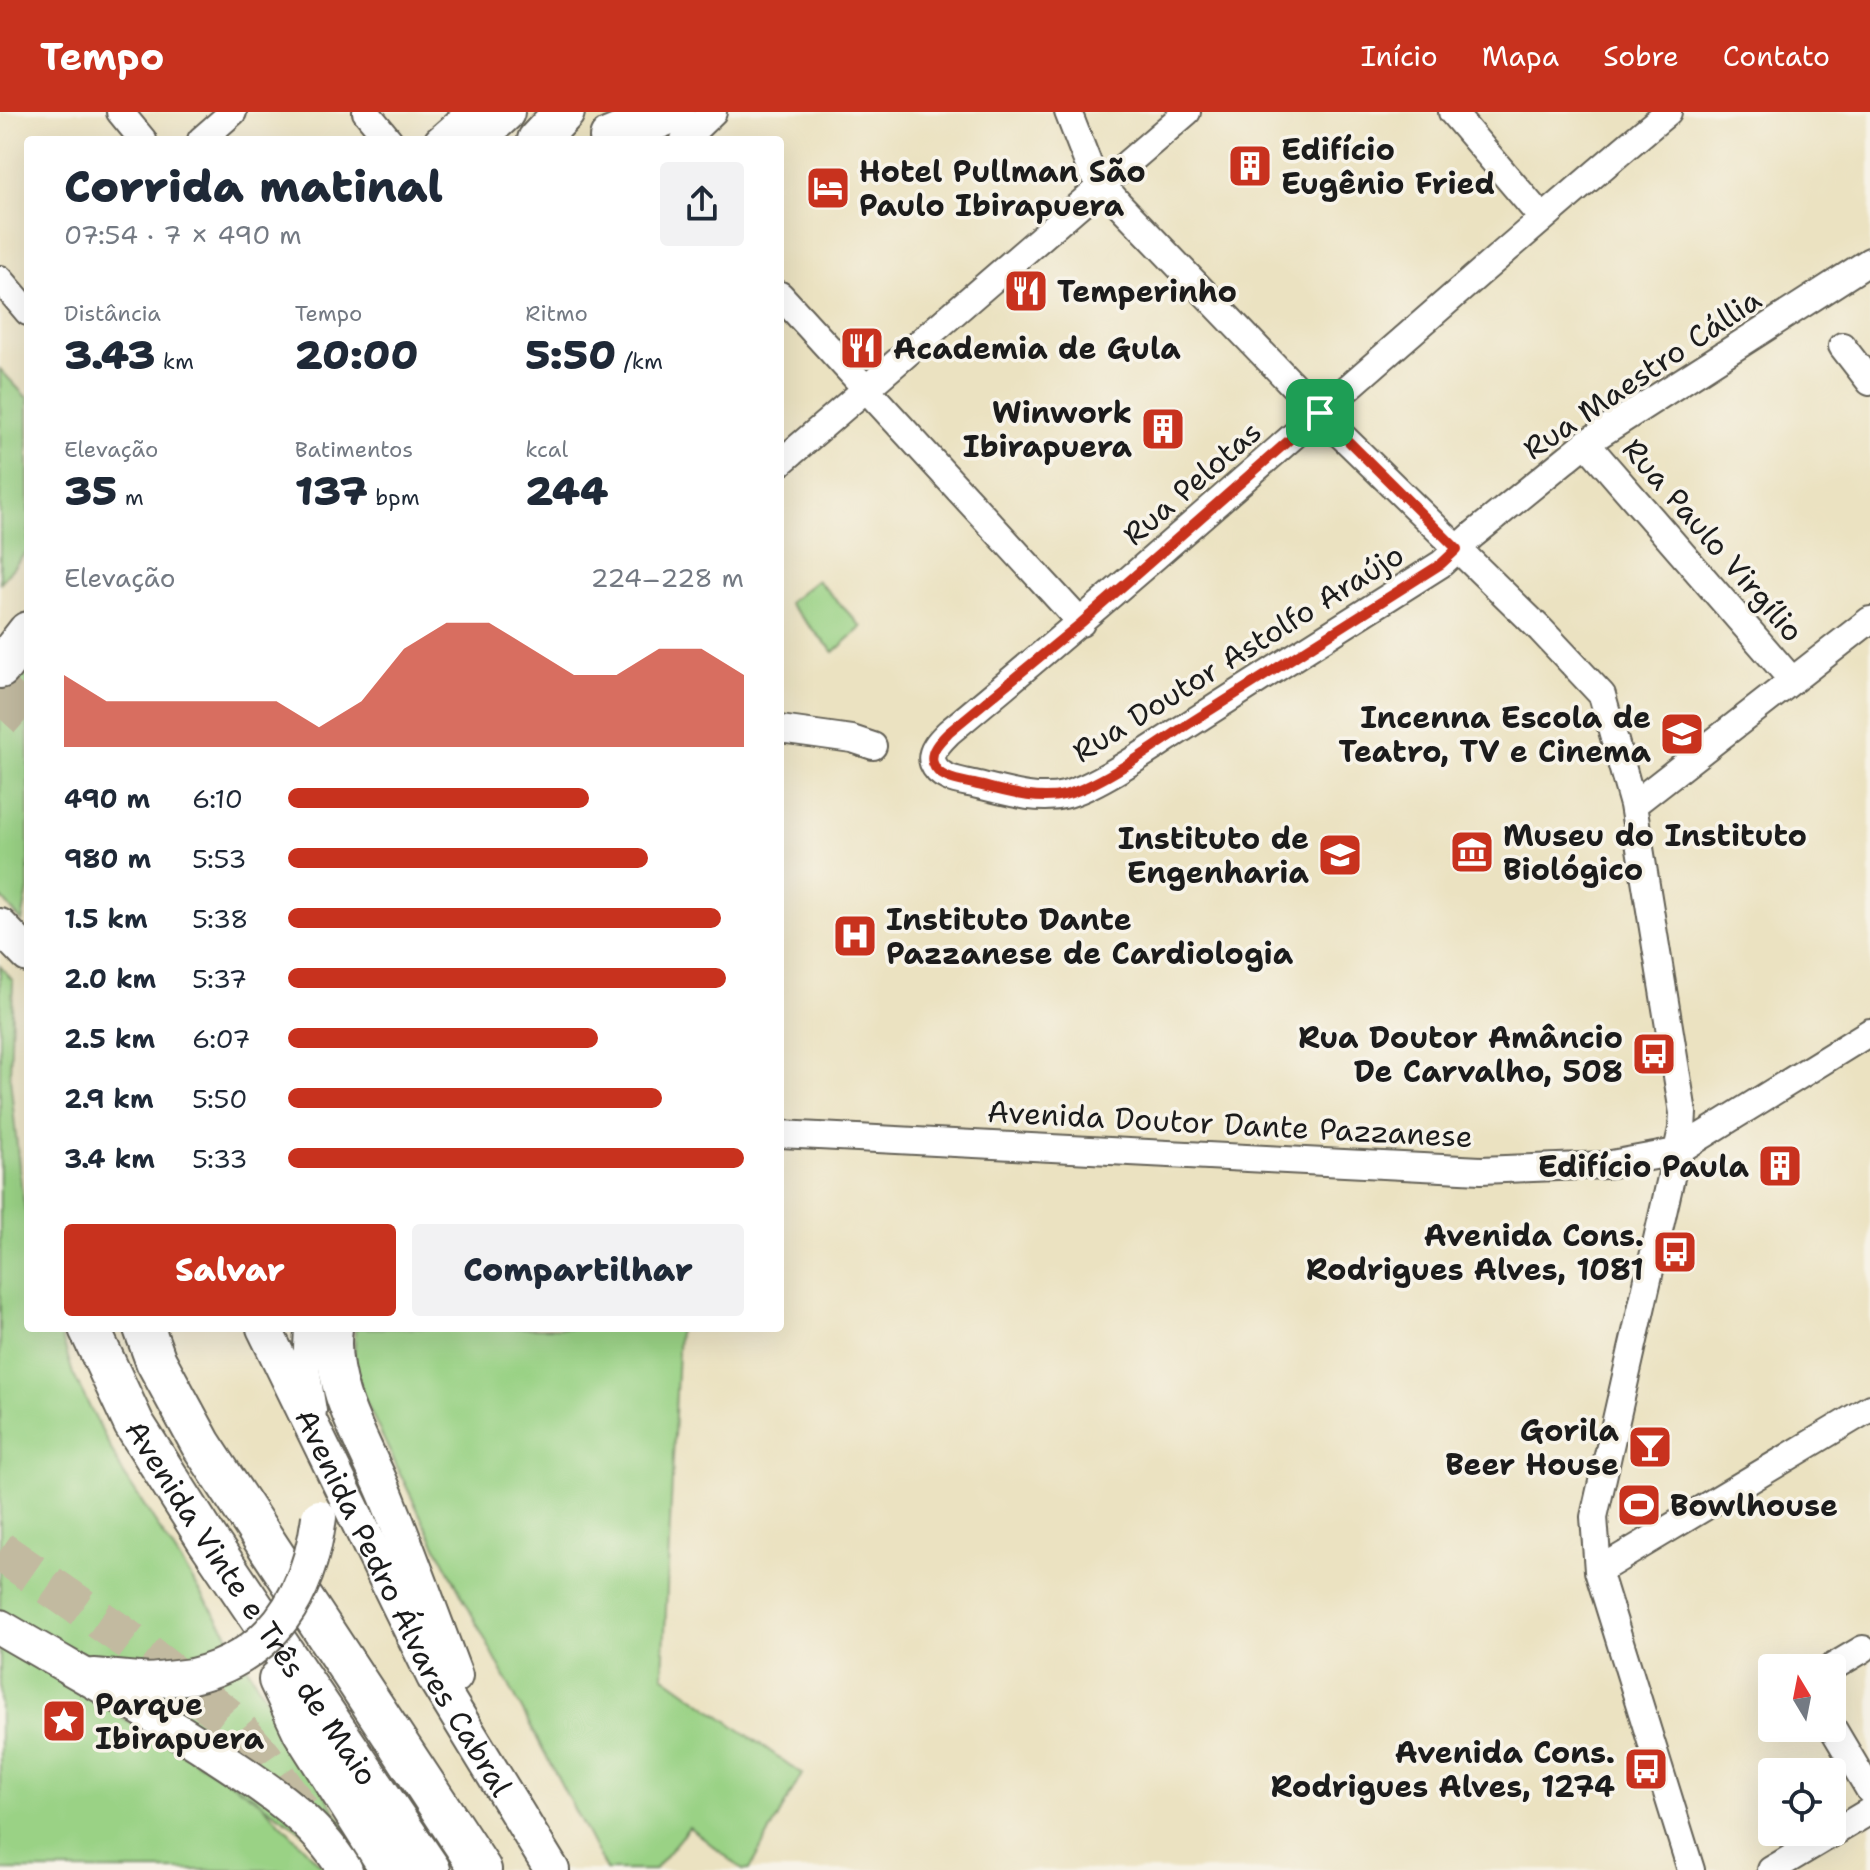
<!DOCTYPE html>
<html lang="pt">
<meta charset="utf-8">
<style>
:root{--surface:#fff;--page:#f2f2f3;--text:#1f2937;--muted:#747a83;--accent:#c8321e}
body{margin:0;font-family:"Shantell Sans",sans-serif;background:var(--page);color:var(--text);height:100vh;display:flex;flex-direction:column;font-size:30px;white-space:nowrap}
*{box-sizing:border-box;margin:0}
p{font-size:26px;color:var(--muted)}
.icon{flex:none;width:44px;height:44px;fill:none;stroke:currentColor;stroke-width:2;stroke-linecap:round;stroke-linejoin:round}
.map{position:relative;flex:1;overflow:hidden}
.sheet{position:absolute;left:24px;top:24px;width:760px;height:1196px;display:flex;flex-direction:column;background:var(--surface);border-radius:8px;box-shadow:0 8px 32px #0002}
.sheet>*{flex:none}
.needle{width:52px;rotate:350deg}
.tools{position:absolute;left:1758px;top:1542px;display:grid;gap:16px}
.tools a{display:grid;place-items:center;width:88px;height:88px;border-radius:8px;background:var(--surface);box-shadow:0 8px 32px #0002;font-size:40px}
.pin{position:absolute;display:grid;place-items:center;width:68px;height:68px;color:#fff;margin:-34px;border-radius:16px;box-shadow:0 4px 12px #0006}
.round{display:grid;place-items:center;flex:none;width:84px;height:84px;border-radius:8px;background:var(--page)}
.overview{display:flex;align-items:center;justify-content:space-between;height:136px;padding:0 40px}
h1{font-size:44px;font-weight:800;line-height:60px}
.figures{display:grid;grid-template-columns:repeat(3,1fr);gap:12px;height:136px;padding:8px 40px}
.figures div{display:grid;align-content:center}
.figures b{font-size:40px;font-weight:800}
.figures small{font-size:22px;font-weight:400}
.figures p{font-size:22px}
.chart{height:224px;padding:16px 40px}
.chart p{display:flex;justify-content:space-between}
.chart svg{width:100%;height:144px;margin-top:8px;fill:var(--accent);opacity:.7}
.action{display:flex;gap:16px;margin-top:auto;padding:16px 40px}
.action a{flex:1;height:92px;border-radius:8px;background:var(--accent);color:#fff;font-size:32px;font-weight:800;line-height:92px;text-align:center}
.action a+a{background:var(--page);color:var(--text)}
ul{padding:0 40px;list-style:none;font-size:26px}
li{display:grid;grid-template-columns:128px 96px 1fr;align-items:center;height:60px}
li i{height:20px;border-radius:10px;background:var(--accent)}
header{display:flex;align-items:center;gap:48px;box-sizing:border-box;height:112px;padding:0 40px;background:var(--accent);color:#fff}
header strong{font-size:38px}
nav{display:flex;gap:44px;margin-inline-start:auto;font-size:28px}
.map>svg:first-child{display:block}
.green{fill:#9ad285;stroke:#5b7750;stroke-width:2}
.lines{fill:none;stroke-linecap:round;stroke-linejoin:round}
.highway-tunnel{stroke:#c2baa0;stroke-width:40;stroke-dasharray:40 20;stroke-linecap:butt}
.minor-casing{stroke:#646156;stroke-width:30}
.major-casing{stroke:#646156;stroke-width:38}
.highway-casing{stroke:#646156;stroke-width:44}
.minor{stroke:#fff;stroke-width:26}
.major{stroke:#fff;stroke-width:34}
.highway{stroke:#fff;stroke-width:40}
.major-bridge-casing{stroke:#646156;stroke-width:38;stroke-linecap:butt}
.major-bridge{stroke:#fff;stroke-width:34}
.route-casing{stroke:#fff;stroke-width:16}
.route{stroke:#c8321e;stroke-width:10}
.labels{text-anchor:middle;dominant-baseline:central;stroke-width:7;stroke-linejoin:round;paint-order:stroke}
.poi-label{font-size:30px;font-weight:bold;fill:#1c1c1c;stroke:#f7f3e8;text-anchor:start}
.street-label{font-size:30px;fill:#1c1c1c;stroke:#f7f3e8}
</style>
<header>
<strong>Tempo</strong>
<nav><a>Início</a><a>Mapa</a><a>Sobre</a><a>Contato</a></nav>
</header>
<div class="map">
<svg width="1870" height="1758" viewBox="0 0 1870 1758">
<rect width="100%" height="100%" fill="#f7f3e8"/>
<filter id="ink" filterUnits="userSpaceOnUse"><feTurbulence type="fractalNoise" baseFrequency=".0125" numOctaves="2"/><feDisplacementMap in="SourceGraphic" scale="16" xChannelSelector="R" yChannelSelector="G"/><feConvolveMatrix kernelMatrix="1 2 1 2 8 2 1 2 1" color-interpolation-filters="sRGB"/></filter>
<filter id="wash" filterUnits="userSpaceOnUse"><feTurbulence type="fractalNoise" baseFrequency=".006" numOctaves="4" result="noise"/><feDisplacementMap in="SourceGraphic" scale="32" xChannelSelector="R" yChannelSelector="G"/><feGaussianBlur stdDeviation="1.8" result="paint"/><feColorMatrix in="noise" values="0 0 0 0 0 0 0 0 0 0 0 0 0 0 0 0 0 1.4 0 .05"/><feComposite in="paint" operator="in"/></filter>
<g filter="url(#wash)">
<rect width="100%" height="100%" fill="#ebe2c1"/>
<path class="green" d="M0 257 28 287V438L0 471Z
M817 468 862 515 834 540 788 491Z
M28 548V778L22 810 0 784V573Z
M0 854 13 869 10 965 21 1073 28 1115V1216H59L73 1262 123 1361 226 1519 293 1632 373 1758H358L0 1511Z
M355 1216H679L663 1563 802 1662 749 1758H743L689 1715 654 1758H606L423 1409 358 1274 354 1252Z
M0 1532 256 1686 326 1758H0Z"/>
</g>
<g filter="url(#ink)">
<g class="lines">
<path class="highway-tunnel" d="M0 607 28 576
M0 1439 120 1522 226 1604 263 1646 304 1705"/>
<g class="minor-casing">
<path id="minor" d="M120 0 143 28
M366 0 389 28
M1068 0 1091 59 1119 92 1337 319 1541 518 1602 583 1633 693 1683 1001 1682 1017 1594 1405 1598 1459 1691 1758
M1452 0 1542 106
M1668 0C1425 203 1193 418 949 620 941 628 929 639 933 651 939 667 960 669 974 672 1001 678 1036 690 1064 683 1098 675 1154 634 1185 615 1270 560 1355 506 1441 452L1474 422 1586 331 1870 149
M201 28 233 0
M438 28 470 0
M684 28 713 0
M0 167 28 200
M780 183 1081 511
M1842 234 1870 270
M1586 331 1791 567
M780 351 1187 0
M780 617 852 627 873 634
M1633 693 1870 508
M780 1022 1481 1058 1606 1053 1676 1040 1870 920
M308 1216 306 1256 313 1299
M1598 1459 1870 1296
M1831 1556 1863 1537
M1832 1615 1870 1679
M1771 1758 1870 1699"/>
</g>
<g class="major-casing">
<g id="major">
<path d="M0 814 28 843"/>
<path id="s1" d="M264 1216 434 1565 552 1758"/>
<path d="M335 1216C327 1278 368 1336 389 1391 412 1448 433 1506 455 1564"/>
<path d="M0 1515C73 1558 147 1597 217 1644 266 1676 314 1707 345 1758"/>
<path d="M94 1564 150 1569 192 1564"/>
</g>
</g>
<g class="highway-casing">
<g id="highway">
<path d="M610 26 674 0"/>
<path d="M473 28 504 0"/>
<path d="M538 28 564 0"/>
<path d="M0 556 28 520"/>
<path id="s2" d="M89 1216 134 1312 207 1427 430 1758"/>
<path d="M144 1216 156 1249 201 1332 481 1758"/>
<path d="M279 1568 303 1619 391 1758"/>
</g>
</g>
<use href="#minor" class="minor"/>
<use href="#major" class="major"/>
<use href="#highway" class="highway"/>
<g class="major-bridge-casing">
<path id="major-bridge" d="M192 1564C273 1545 309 1482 319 1405"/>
</g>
<use href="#major-bridge" class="major-bridge"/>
</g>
</g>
<g class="lines" filter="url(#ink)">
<g class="route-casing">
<path id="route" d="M1320 301 1457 437 1441 452C1357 505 1273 558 1190 611 1158 632 1099 675 1064 683 1036 690 1001 678 974 672 960 669 938 667 933 651 929 639 941 628 949 620L1081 511Z"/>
</g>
<use href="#route" class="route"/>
</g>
<defs>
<g id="building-square" transform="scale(2.3)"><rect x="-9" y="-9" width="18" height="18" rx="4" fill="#c8321e" stroke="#f7f3e8"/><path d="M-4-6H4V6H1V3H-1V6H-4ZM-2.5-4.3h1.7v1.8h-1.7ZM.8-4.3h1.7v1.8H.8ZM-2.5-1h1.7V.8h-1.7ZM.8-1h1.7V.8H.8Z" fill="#fff"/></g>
<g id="hotel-square" transform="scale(2.3)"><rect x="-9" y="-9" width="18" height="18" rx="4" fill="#c8321e" stroke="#f7f3e8"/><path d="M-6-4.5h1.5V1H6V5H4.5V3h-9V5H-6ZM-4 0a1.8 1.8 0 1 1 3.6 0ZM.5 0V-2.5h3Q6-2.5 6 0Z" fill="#fff"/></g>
<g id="restaurant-square" transform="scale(2.3)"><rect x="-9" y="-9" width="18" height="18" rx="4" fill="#c8321e" stroke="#f7f3e8"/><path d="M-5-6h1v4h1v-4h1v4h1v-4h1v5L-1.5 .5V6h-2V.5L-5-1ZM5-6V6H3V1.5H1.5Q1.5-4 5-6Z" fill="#fff"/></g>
<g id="university-square" transform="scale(2.3)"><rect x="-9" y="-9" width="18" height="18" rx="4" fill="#c8321e" stroke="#f7f3e8"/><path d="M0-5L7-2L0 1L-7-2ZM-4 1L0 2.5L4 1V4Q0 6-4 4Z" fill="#fff"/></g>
<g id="museum-square" transform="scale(2.3)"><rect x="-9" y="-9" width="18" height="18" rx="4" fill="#c8321e" stroke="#f7f3e8"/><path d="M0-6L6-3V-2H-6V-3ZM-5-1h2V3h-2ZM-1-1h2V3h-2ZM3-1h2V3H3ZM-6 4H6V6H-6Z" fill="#fff"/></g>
<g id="hospital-square" transform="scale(2.3)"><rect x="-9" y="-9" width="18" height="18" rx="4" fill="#c8321e" stroke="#f7f3e8"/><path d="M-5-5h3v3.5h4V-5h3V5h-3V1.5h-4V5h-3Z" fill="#fff"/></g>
<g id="bus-square" transform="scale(2.3)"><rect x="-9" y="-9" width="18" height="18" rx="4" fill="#c8321e" stroke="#f7f3e8"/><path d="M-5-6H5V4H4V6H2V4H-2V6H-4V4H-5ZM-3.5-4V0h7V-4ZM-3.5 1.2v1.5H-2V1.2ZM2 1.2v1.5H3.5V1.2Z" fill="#fff"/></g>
<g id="bar-square" transform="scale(2.3)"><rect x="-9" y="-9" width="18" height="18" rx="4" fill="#c8321e" stroke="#f7f3e8"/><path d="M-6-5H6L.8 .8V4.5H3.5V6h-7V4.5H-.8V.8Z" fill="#fff"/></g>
<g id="stadium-square" transform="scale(2.3)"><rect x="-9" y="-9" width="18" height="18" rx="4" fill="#c8321e" stroke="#f7f3e8"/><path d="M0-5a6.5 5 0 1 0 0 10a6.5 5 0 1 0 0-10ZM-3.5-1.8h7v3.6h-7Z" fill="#fff"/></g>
<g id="sight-square" transform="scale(2.3)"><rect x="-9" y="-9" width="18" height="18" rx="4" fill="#c8321e" stroke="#f7f3e8"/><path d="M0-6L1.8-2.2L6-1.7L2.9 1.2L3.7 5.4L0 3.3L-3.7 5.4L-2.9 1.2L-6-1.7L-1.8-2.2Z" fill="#fff"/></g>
</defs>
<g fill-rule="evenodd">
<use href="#building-square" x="1250" y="54"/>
<use href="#hotel-square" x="828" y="76"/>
<use href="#restaurant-square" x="1026" y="179"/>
<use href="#restaurant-square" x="862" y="236"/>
<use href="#building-square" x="1163" y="317"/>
<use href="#university-square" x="1682" y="622"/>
<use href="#museum-square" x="1472" y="740"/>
<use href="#university-square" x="1340" y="743"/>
<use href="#hospital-square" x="855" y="824"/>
<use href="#bus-square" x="1654" y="942"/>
<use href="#building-square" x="1780" y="1054"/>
<use href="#bus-square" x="1675" y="1140"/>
<use href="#bar-square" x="1650" y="1335"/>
<use href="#stadium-square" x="1639" y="1393"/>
<use href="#sight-square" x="64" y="1609"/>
<use href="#bus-square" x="1646" y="1657"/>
</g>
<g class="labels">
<g class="poi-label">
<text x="1281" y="37">Edifício<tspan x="1281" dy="34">Eugênio Fried</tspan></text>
<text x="859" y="59">Hotel Pullman São<tspan x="859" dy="34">Paulo Ibirapuera</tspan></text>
<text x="1057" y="179">Temperinho</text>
<text x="893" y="236">Academia de Gula</text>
<text x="1132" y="300" text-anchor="end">Winwork<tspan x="1132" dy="34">Ibirapuera</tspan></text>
<text x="1651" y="605" text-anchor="end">Incenna Escola de<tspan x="1651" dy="34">Teatro, TV e Cinema</tspan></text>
<text x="1503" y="723">Museu do Instituto<tspan x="1503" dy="34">Biológico</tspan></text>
<text x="1309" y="726" text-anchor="end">Instituto de<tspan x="1309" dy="34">Engenharia</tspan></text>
<text x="886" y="807">Instituto Dante<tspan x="886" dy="34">Pazzanese de Cardiologia</tspan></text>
<text x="1623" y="925" text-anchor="end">Rua Doutor Amâncio<tspan x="1623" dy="34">De Carvalho, 508</tspan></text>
<text x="1749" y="1054" text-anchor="end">Edifício Paula</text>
<text x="1644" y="1123" text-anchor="end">Avenida Cons.<tspan x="1644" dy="34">Rodrigues Alves, 1081</tspan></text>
<text x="1619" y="1318" text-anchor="end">Gorila<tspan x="1619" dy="34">Beer House</tspan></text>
<text x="1670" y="1393">Bowlhouse</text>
<text x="95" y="1592">Parque<tspan x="95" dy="34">Ibirapuera</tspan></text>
<text x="1615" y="1640" text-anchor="end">Avenida Cons.<tspan x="1615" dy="34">Rodrigues Alves, 1274</tspan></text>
</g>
<g class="street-label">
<text transform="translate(1642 262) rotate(-34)">Rua Maestro Cállia</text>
<text transform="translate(1192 371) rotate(-41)">Rua Pelotas</text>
<text transform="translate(1713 428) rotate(49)">Rua Paulo Virgílio</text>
<text transform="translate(1238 541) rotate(-32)">Rua Doutor Astolfo Araújo</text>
<text transform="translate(1230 1012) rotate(3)">Avenida Doutor Dante Pazzanese</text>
<text stroke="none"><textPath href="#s1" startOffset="308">Avenida Pedro Álvares Cabral</textPath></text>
<text stroke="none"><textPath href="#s2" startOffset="320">Avenida Vinte e Três de Maio</textPath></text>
</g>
</g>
</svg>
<div class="tools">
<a><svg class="needle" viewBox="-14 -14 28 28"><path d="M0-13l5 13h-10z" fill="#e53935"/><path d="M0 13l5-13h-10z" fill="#747a83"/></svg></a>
<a><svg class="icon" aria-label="locate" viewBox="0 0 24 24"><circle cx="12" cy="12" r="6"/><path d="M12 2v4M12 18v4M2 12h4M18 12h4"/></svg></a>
</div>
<div class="pin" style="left:1320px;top:301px;background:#1e9e55"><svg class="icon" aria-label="arrive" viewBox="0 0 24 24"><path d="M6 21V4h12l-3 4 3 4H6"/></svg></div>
<section class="sheet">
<div class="overview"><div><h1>Corrida matinal</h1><p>07:54 · 7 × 490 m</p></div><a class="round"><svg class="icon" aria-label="share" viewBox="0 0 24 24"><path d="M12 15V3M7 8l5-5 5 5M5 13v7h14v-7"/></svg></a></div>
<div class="figures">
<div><p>Distância</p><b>3.43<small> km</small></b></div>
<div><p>Tempo</p><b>20:00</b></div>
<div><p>Ritmo</p><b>5:50<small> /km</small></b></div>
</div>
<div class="figures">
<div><p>Elevação</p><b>35<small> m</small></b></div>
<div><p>Batimentos</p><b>137<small> bpm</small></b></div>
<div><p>kcal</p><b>244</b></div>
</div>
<div class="chart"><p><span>Elevação</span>224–228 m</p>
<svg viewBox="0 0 160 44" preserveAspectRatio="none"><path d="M0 44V22L10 30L20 30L30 30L40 30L50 30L60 38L70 30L80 14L90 6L100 6L110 14L120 22L130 22L140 14L150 14L160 22V44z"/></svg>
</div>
<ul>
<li><b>490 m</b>6:10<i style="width:66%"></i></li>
<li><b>980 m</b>5:53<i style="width:79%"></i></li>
<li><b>1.5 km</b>5:38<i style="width:95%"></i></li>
<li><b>2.0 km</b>5:37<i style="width:96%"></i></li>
<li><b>2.5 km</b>6:07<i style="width:68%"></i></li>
<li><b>2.9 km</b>5:50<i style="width:82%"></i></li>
<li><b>3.4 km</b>5:33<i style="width:100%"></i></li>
</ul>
<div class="action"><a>Salvar</a><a>Compartilhar</a></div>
</section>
</div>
